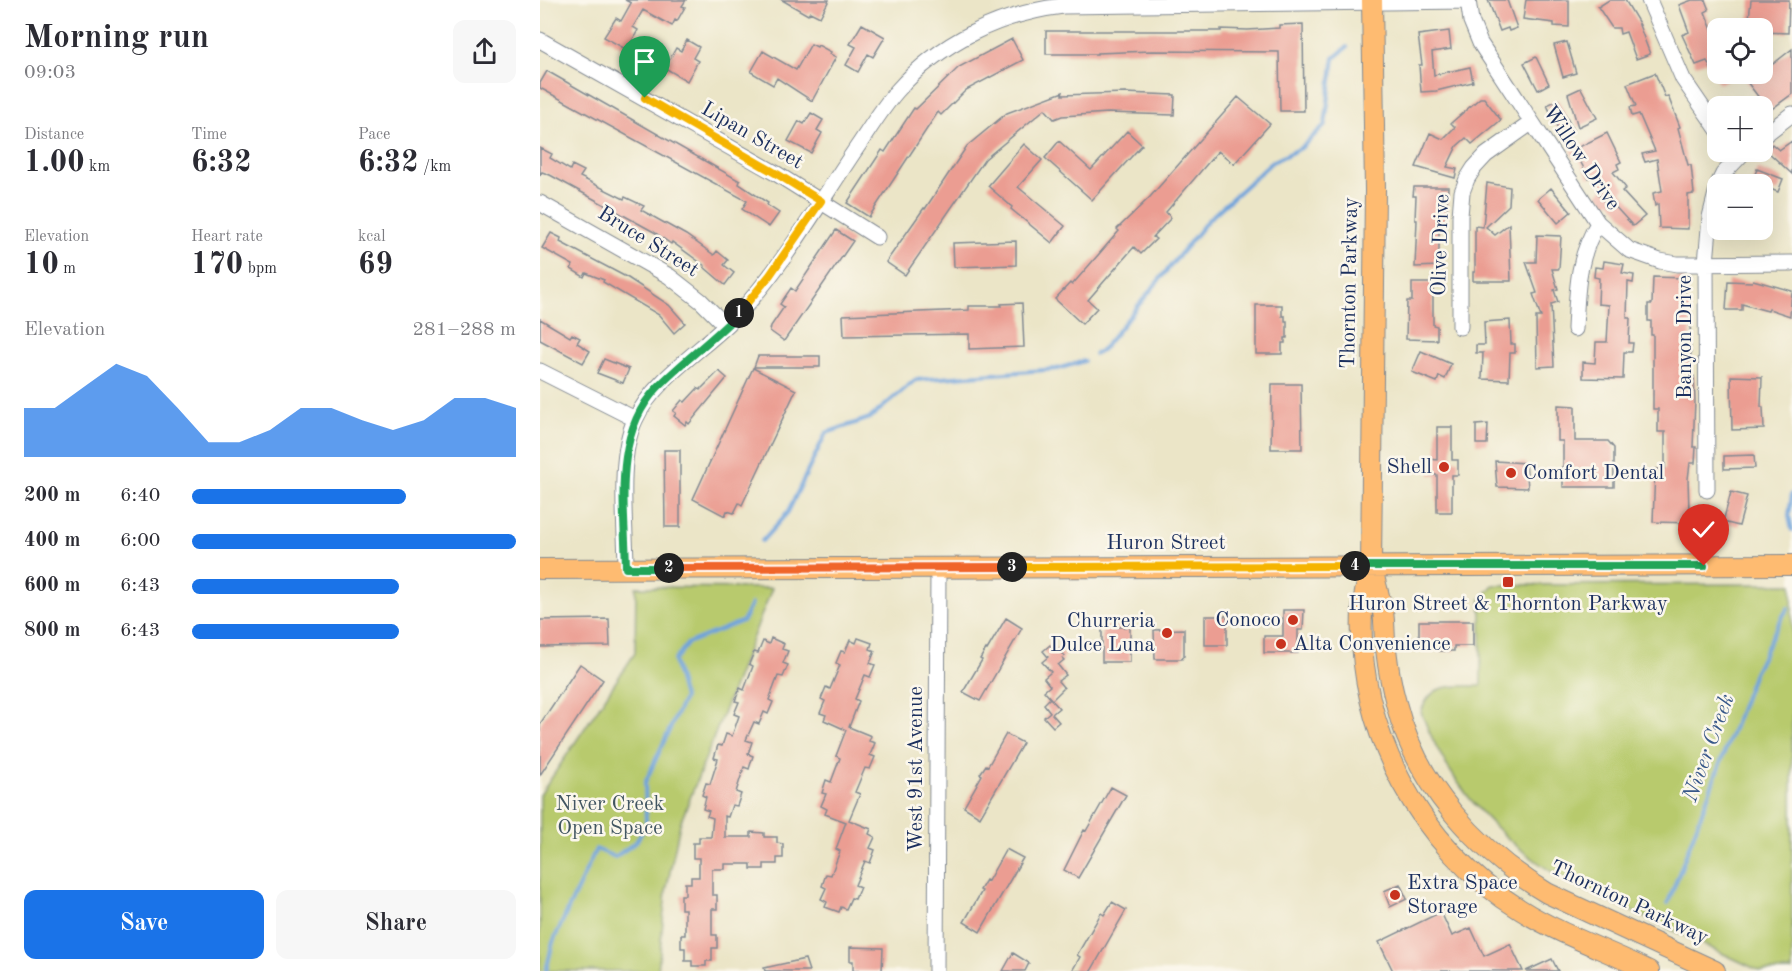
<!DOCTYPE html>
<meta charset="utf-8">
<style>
:root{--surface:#fff;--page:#f7f7f7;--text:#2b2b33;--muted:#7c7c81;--accent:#1a73e8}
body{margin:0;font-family:"Old Standard TT",serif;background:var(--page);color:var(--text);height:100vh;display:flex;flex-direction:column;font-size:22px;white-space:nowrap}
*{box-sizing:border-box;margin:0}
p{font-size:20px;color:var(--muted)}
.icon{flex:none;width:33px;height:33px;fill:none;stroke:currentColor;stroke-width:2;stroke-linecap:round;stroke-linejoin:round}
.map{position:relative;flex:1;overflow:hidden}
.details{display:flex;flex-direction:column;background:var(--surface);width:540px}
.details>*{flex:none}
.fabs{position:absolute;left:1167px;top:18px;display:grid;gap:12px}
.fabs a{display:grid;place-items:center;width:66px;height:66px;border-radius:12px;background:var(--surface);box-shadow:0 6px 24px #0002;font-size:30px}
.pin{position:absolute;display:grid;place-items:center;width:51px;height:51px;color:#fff;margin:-62px -26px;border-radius:50% 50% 50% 0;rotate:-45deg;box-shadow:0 0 6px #0007}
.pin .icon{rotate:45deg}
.km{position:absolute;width:30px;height:30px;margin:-15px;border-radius:50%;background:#222;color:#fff;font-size:16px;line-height:30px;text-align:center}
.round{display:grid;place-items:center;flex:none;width:63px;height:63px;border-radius:12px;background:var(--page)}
.headline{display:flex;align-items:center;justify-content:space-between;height:102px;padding:0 24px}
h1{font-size:33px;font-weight:700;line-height:45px}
.stats{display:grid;grid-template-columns:repeat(3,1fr);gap:9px;height:102px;padding:6px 24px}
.stats div{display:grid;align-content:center}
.stats b{font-size:30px;font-weight:700}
.stats small{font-size:16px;font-weight:400}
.stats p{font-size:16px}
.chart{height:168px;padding:12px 24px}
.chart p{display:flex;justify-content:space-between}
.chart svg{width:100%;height:108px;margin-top:6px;fill:var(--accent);opacity:.7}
.button{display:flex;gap:12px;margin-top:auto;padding:12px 24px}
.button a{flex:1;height:69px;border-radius:12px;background:var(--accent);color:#fff;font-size:24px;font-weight:700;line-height:69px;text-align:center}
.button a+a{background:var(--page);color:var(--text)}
ul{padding:0 24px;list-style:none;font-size:20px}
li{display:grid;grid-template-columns:96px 72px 1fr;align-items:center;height:45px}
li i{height:15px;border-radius:8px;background:var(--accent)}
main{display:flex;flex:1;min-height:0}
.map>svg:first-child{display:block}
.green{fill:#b8ca6d;stroke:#6a7c66;stroke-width:1.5}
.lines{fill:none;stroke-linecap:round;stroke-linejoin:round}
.stream{stroke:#6ea3db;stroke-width:4}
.building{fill:#eb9d92}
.minor-casing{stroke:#838a92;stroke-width:17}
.major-casing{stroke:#838a92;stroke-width:22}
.minor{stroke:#fff;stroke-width:15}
.major{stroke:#febb71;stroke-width:20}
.split-1-casing{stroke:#fff;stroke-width:12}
.split-2-casing{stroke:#fff;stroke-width:12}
.split-3-casing{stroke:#fff;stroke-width:12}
.split-4-casing{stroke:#fff;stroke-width:12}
.split-5-casing{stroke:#fff;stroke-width:12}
.split-1{stroke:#f5b400;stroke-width:8}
.split-2{stroke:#22a559;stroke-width:8}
.split-3{stroke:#f0652b;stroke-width:8}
.split-4{stroke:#f5b400;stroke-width:8}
.split-5{stroke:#22a559;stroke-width:8}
.poi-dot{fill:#c8321e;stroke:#fbf7ec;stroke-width:2}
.labels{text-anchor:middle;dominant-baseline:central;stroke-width:5;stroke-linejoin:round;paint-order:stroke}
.street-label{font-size:21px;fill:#1b2f5e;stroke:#fbf7ec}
.poi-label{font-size:21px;fill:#1b2f5e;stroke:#fbf7ec;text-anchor:end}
.park-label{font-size:21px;fill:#425662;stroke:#fbf7ec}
.water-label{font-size:22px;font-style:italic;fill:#38588a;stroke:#fbf7ec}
</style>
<main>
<section class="details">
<div class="headline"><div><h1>Morning run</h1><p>09:03</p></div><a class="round"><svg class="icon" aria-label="share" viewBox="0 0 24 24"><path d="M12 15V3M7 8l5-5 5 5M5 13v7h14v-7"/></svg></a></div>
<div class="stats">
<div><p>Distance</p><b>1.00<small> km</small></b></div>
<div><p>Time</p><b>6:32</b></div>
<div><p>Pace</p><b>6:32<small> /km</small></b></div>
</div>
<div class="stats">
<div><p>Elevation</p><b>10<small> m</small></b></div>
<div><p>Heart rate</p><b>170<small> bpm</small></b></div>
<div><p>kcal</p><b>69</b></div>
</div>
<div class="chart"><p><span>Elevation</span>281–288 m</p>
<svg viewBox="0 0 160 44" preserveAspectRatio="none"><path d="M0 44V24L10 24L20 15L30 6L40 11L50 24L60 38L70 38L80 33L90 24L100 24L110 29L120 33L130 29L140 20L150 20L160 24V44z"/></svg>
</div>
<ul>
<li><b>200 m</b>6:40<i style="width:66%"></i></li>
<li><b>400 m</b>6:00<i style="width:100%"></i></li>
<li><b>600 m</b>6:43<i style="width:64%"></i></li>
<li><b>800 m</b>6:43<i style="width:64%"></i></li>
</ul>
<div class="button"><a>Save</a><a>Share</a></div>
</section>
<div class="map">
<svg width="1252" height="971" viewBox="0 0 1252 971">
<rect width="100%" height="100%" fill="#fbf7ec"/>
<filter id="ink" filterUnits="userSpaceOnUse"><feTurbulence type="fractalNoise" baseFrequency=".0167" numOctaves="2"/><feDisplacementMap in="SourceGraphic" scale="12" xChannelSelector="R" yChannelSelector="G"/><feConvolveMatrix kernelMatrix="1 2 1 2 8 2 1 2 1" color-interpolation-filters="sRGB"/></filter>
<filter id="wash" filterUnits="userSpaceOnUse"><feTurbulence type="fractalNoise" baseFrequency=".008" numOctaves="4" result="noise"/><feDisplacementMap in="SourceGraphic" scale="24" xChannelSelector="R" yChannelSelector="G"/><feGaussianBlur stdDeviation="1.35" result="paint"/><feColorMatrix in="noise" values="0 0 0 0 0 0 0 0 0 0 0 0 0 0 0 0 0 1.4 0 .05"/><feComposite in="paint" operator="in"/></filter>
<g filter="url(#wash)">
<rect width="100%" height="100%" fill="#ebe5c7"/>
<path class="green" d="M1252 584V971H1220C1180 952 1140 934 1100 915 1068 900 1032 887 1003 866 946 827 905 776 881 712 892 680 914 687 941 686V599L953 585Z
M96 587 232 588 140 824 126 891 118 971H0V795L95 653Z"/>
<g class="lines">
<path class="stream" d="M555 354 562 350 668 220 732 162 761 148 785 125 794 58 807 47
M1252 494 1249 516 1252 530
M222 541 248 512 286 433 330 418 375 380 517 369 544 361
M1128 903 1214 673C1226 651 1234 629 1248 608
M6 971 13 942 56 849 75 857 96 842 106 825 105 783 144 698 134 661 148 643 203 621 211 604"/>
</g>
<g id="blocks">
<path class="building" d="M85 0H146L142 6 145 7 137 21 135 20 132 26 103 10 93 27 98 30 87 50 64 37 76 18 81 21 91 3Z
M242 0H289L280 17 270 12 268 15Z
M948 0H967L977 28 969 31 968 28 960 31Z
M986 0H1029V27L1014 26V23L983 19Z
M1069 0H1085L1100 25H1099L1110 54 1096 59 1086 32 1080 34 1079 28H1072L1058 7Z
M1152 0H1165L1169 10 1165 12 1178 45V74H1199L1179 84 1167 61 1156 65 1142 35 1149 32 1139 5Z
M1211 0H1249L1248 33 1222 32V28H1208Z
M322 24 345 37 333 57 328 54 318 72 306 65 316 47 310 44Z
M763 24 764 111H740L739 52 612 51 557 53V54H506V31H681V29L708 30 739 28V25Z
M909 31 911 49 892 52 894 75 930 67 933 82 896 91 881 92 879 65H882L878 35Z
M472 39 483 60 426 90 401 115 398 112 329 217 307 203 342 150 345 152 374 108 376 109 419 67Z
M147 40 159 47 153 58 158 61 147 81 125 68 136 48 141 51Z
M1027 42 1036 73 1023 77 1014 45Z
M271 44 277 47 278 45 291 52 290 54 296 57 272 101 237 78 233 85 211 72 223 51 256 70Z
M1252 49V94L1229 111 1201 74H1222V66L1230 60 1233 64Z
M996 57 1009 84 998 90 984 63Z
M7 71 200 181 199 184 228 203 227 205 239 213 229 227 202 209 207 201 0 88V83Z
M1115 73 1125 97 1128 96 1140 127 1138 128 1148 165H1151L1154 194 1148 195V229L1119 228 1118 204 1115 206 1113 193 1122 191 1117 159 1105 162 1102 154 1115 151 1099 114 1092 116 1090 107 1096 106 1087 84Z
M1041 88 1057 118 1038 127 1028 94Z
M523 92 522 95 585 93 635 95 634 115 568 113 522 116 514 119 505 109 445 159 365 275 346 262 384 208 385 209 427 146 467 113Z
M698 97 730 124 694 164 678 151 626 212 631 218 613 237 616 239 601 254 594 247 548 300 557 308 542 324 515 299 530 283 532 285 579 231 577 229 610 197Z
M940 98H944L961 120 932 144 926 138 917 146 907 167 917 169 915 178 876 167 890 133 903 139 915 127 911 123Z
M1018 100 1033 130 1021 135 1007 105Z
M271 113 283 120 277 130 282 133 271 153 248 141 259 121 264 124Z
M587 131 602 145 552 200 505 158 519 141 551 170Z
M1067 133 1081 162 1077 164 1079 169 1073 172 1086 188 1082 191 1105 216 1093 226 1070 201 1066 204 1058 193 1064 188 1057 174 1049 178 1038 157 1035 159 1031 151Z
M1252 141V174L1227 151 1232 144 1239 150Z
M484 144 502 160 478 187 525 226 512 243 471 209 472 207 448 186Z
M0 148 12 154 10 158 30 170 32 165 44 171 40 177 84 199 85 197 104 206 101 210 146 235 174 255 177 251 188 260 184 265 194 273 185 285 164 267 165 266 132 242 131 244 114 232 10 175 2 172 0 175Z
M1217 169 1243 179 1238 192 1222 186V184L1212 182Z
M947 183 970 187 969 205 946 227 955 235 969 224 971 281H933V272H935V226L943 227Z
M874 187H908L906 221 899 220V266L875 267 877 220H875L876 196H873Z
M1011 188 1031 212 1018 223 998 199Z
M296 230 313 241 244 341 230 331 231 326 244 307 240 304 251 288 255 291Z
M11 233 21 238 20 242 88 278 129 305 145 323 134 333 119 315 63 282 64 280 46 273 44 277 31 269 33 265 2 248Z
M997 235 1021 236 1019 269H1012L1018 289 1014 290 1018 302 1011 304 1014 366 997 367 996 319V317H1001L993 294 997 293 986 262H996Z
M476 241V265L414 267 413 243Z
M1064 261 1084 264 1082 273 1094 275 1093 283 1088 282 1087 318H1090L1089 343H1093L1092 352H1084L1083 379 1043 378V362L1055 363 1056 342H1067L1069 305 1058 304 1059 278 1054 277 1055 267 1063 268Z
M1113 277 1145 278V305H1150L1151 376H1154L1155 401 1153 447H1156L1155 463H1150L1148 479 1149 512H1154V523L1113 522 1115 469H1125V432H1118V409H1113V335H1111V321H1108V304H1112Z
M1213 280 1252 291 1250 316 1229 309 1228 311 1202 304V310H1186L1188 281 1212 282Z
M872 283H893V325L897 326V340L866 339 867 301H872Z
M482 303 484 347 429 349V334L304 336 303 315 429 310V306H462L461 304Z
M716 305H742V316H745V321H747V338H745V343H742V354H716Z
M0 319 30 337 32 334 40 338 37 343 50 351 43 363 0 340Z
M970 320 971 344H975V353H970L969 380 942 379 943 353H936V345H945L944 322Z
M881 351 911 364 905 379 899 376 897 382 872 372Z
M218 356H280V367H214Z
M64 359 89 369 83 383 57 373Z
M213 368 256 390 202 505 199 503 194 513 187 511 185 516 153 499Z
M179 371 187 378 149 424 147 422 145 425 134 416 136 413 133 411 142 400 145 402 158 388 160 390Z
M1191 376 1222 377 1221 407H1223L1224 429 1192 430Z
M732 384H761L762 449H731Z
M1018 405 1035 406V441H1068L1074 448V487H1023V441H1018Z
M948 424 947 444H936V425Z
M897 427H912V460H918V475H912V512H897V475H890V459L897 460Z
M124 450H140V527H125Z
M1214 455 1215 468 1184 469V456Z
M955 461 986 463 988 488 957 487Z
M1191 492 1207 496 1199 526 1183 522Z
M743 610H764L763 630H758V653H724V636H743Z
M665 616H687V645H665Z
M466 618 482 628 440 701 423 692 442 660 440 659 446 649 447 650Z
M69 619 70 646 0 647V620Z
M879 621H933V646H914V651H899V646H879Z
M562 627H590V662H562Z
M644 629V656L642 659H615L614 630Z
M231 638 244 644 242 649 248 651 243 663 248 665 243 677 238 676 229 700 233 702 228 714 224 712 219 724 214 722 206 740 212 742 208 754 213 756 209 769 204 767 196 792 201 794 197 806 192 805 188 817 185 816V837H211V832L224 833V837H237V843L243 844V858H237V864H224V869H211V864H185V869H172V895H177V909H172V935H177V948H172V961H166V966H152V961H145V948H141V935H145V909H141V895H145V883H151V877H159V858H153V843H159V837H171L173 818 167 816 169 811 163 809 166 797 162 795 166 783 170 784 178 759 174 758 178 745 182 746 186 734 192 736 199 716 194 714 199 702 195 701 200 688 204 690 213 666 209 664 214 652 218 653 223 641 229 644Z
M318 638 332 643 330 649 335 651 330 663 335 665 330 677 325 675 315 699 319 701 309 727 331 736 329 741 335 743 330 755 335 757 330 769 325 768 315 792 320 794 309 820 331 829 329 834 335 837 330 848 335 850 330 863 325 861 315 885 320 887 315 899 311 898 306 909 301 907 299 912 285 907 287 902 281 899 286 888 282 886 286 874 291 875 300 851 296 849 306 822 285 814 287 809 281 806 286 794 282 793 286 780 291 782 300 758 296 756 306 730 284 720 286 715 280 713 285 701 281 699 286 687 290 689 300 665 296 663 301 651 305 652 310 640 316 643Z
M510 645 516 651 519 649 525 656 522 658 524 660 518 665 526 675 518 681 524 688 512 700 504 691 510 686 504 678 511 672 502 662 508 657 503 651Z
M40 664 63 680 0 775V724Z
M510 698 519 708 512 714 519 722 513 727 504 717 510 712 504 704Z
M466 734 483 743 440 817 424 807 442 775 440 774 446 765 448 766Z
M571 787 586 795 538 878 524 870 544 830 546 831Z
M466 849 483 858 440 932 424 922 442 891 440 890 446 880 448 881Z
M860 884 867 899 850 907 844 891Z
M572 902 586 910 551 971H532L540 957 537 955 555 924 561 913 564 915Z
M901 912 912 936 931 928 944 956 970 944 983 971H853L839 942Z
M310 947 343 948 342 971H313V961H310Z
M473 953 489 963 485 971H463Z
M265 959 269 971H225L224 968Z
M1012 959 1018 971H986Z"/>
</g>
</g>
<g filter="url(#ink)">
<use href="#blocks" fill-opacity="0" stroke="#838a92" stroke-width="1.5"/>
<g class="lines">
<g class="minor-casing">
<path id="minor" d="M928 0 931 21 940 43 1058 223 1089 250 1120 261 1137 264 1252 263
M1109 0 1143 79 1178 130
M0 40 237 174 337 237
M1222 137 1252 114
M1178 184 1183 174 1204 152
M0 203 129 276 161 301 186 326
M920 327V216L922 192 927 179 934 168 946 155 991 123
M1035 329C1037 290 1037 258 1058 223
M0 371 95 419
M1167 490 1166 263 1170 217 1178 185
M86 568C86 526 77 458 95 420 116 375 170 346 202 310 248 259 282 198 320 143 332 125 343 107 357 91 400 42 459 14 523 6L928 1
M396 971 398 567"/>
</g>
<g class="major-casing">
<path id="major" d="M832 0 835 190 831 566C828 581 823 596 822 611 816 730 880 848 981 910 1021 935 1067 950 1109 971
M0 569 1252 565
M833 572C836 585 840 599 843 612 845 624 844 637 846 649 848 667 851 685 856 703 876 784 937 851 1007 893L1175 971"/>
</g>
<use href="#minor" class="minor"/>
<use href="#major" class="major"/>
</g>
</g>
<g class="lines" filter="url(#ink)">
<g class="split-1-casing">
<path id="split-1" d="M105 98 237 174 281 201 230 275 199 313"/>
</g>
<g class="split-2-casing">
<path id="split-2" d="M129 568H86C85 508 72 435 117 388 143 361 173 340 199 313"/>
</g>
<g class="split-3-casing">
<path id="split-3" d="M129 568 472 567"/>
</g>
<g class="split-4-casing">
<path id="split-4" d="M472 567 815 566"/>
</g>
<g class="split-5-casing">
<path id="split-5" d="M815 566H1164"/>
</g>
<use href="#split-1" class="split-1"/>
<use href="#split-2" class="split-2"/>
<use href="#split-3" class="split-3"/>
<use href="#split-4" class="split-4"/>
<use href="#split-5" class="split-5"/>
</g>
<g class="poi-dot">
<circle cx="904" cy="467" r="6"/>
<circle cx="971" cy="473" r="6"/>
<rect x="962" y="576" width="12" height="12" rx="3"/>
<circle cx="753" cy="620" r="6"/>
<circle cx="627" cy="633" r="6"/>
<circle cx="741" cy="644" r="6"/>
<circle cx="855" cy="895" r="6"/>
</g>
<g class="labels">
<g class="street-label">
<text transform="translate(212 136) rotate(30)">Lipan Street</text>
<text transform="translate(1041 158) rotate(56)">Willow Drive</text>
<text transform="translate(108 242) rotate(32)">Bruce Street</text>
<text transform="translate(901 245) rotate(-88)">Olive Drive</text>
<text transform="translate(810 283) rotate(-89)">Thornton Parkway</text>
<text transform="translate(1145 337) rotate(-90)">Banyon Drive</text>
<text x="626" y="543">Huron Street</text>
<text transform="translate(376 769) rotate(-90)">West 91st Avenue</text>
<text transform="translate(1089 903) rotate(25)">Thornton Parkway</text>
</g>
<g class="poi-label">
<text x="892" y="467">Shell</text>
<text x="983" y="473" text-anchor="start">Comfort Dental</text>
<text x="968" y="604" text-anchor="middle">Huron Street &amp; Thornton Parkway</text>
<text x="741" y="620">Conoco</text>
<text x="615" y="621">Churreria<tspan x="615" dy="24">Dulce Luna</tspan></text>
<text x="753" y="644" text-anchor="start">Alta Convenience</text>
<text x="867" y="883" text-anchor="start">Extra Space<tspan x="867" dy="24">Storage</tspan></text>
</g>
<g class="park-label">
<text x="70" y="804">Niver Creek<tspan x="70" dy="24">Open Space</tspan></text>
</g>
<g class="water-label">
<text transform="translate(1169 748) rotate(-70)">Niver Creek</text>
</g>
</g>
</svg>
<div class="fabs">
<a><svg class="icon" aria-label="locate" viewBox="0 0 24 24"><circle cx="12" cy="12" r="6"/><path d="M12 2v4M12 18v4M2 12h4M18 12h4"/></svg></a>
<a>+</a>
<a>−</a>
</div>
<div class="pin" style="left:105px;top:98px;background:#1e9e55"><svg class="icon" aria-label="arrive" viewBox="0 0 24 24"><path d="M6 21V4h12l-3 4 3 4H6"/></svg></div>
<div class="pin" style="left:1164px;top:566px;background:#d93025"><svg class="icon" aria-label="check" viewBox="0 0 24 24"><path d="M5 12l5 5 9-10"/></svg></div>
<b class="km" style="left:199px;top:313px">1</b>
<b class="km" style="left:129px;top:568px">2</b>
<b class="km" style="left:472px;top:567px">3</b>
<b class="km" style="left:815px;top:566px">4</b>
</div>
</main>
